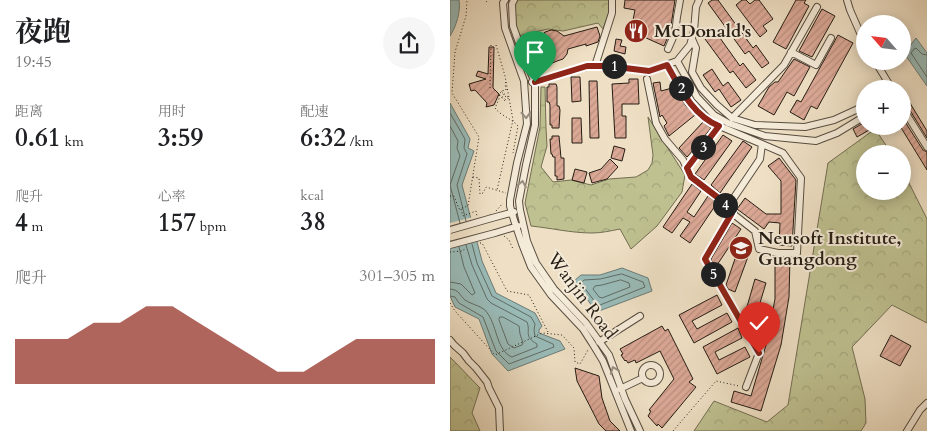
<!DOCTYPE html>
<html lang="zh">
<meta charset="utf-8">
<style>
:root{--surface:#fff;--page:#f6f6f6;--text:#202124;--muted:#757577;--accent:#8f2418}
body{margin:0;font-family:Cardo,"Noto Serif SC",serif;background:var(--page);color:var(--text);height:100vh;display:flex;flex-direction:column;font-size:19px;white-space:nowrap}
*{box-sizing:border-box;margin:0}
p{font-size:16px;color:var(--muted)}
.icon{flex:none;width:28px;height:28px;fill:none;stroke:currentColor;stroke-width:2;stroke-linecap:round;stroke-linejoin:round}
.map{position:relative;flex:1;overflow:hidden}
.panel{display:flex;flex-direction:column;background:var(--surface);width:450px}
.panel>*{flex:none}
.needle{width:32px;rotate:298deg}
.fabs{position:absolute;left:406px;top:15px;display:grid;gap:10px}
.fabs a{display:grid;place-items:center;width:55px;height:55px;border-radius:50%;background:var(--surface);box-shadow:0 2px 12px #0003;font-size:25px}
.pin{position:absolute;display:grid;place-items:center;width:42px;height:42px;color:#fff;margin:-51px -21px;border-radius:50% 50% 50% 0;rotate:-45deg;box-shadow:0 0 5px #0007}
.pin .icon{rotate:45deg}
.km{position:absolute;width:25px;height:25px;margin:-12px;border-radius:50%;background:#222;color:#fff;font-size:14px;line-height:25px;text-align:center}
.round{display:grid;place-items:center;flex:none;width:52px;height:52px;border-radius:26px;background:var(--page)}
.headline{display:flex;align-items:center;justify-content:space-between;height:85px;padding:0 15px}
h1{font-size:28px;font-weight:700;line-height:38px}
.figures{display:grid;grid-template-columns:repeat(3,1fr);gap:8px;height:85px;padding:5px 15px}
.figures div{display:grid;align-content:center}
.figures b{font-size:25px;font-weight:700}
.figures small{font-size:14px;font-weight:400}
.figures p{font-size:14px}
.chart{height:140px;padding:10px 15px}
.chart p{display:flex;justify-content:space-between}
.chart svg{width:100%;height:90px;margin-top:5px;fill:var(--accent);opacity:.7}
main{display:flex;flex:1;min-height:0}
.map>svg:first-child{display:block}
.forest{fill:url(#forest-crowns);stroke:#726e52}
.water{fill:#9abcb9;stroke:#6b7c77}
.pier{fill:#efe0c5}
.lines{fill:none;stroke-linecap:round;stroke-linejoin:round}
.shore{stroke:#5f6c66;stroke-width:1}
.building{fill:url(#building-hatch);stroke:#241c13}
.minor-casing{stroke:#574d40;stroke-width:8}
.path{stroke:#241c13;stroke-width:1;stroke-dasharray:1 2.5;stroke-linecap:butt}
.minor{stroke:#f5ebd9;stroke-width:6}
.minor-bridge-casing{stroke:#574d40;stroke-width:8;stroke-linecap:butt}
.minor-bridge{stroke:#f5ebd9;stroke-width:6}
.oneway{stroke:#978e80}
.route-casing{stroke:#fff;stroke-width:10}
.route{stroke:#8f2418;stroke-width:6}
.labels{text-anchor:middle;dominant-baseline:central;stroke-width:4;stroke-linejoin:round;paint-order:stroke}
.poi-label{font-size:18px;font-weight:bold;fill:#241c13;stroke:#f5ebd9;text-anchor:start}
.street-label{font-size:18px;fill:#241c13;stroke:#f5ebd9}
</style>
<main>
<section class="panel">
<div class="headline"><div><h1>夜跑</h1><p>19:45</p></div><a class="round"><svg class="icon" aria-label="share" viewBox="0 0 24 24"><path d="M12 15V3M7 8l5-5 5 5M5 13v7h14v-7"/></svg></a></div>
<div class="figures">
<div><p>距离</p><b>0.61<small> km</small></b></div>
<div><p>用时</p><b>3:59</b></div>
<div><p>配速</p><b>6:32<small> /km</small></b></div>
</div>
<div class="figures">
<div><p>爬升</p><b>4<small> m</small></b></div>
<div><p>心率</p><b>157<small> bpm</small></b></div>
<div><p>kcal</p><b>38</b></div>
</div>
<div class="chart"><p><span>爬升</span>301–305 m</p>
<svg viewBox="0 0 160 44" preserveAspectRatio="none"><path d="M0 44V22L10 22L20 22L30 14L40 14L50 6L60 6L70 14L80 22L90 30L100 38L110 38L120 30L130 22L140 22L150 22L160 22V44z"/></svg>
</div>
</section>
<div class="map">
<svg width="477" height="431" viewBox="0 0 477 431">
<defs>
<pattern id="forest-crowns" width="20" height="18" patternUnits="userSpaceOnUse" patternTransform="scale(1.25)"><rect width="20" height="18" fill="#bfc191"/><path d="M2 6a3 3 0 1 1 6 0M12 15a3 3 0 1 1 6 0" fill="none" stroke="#a4a57c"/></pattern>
<pattern id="building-hatch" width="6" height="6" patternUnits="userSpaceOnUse" patternTransform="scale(1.25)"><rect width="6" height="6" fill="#dba896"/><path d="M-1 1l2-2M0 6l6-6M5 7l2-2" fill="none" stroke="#bc9080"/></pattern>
</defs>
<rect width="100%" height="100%" fill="#efe0c5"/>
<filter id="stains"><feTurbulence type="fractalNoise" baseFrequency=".004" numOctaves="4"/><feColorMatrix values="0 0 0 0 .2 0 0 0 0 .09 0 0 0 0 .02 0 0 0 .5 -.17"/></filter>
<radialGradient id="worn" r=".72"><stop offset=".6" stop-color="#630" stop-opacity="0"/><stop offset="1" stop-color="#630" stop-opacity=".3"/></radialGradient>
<path class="forest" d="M66 0H159V12L153 29 148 23 113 31 98 29 68 36C65 26 61 10 66 0Z
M91 87H95L96 128 97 146 91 167 103 182 121 180 141 185 159 179 186 177 198 170 202 163 203 155 198 117 235 175 232 192 207 226 181 249 170 229C160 231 151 233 142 233 121 233 101 228 81 226L75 203 90 127Z
M425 129 442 154H415V191H452L453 171 477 219V323L442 305 402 347 415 399 416 423 411 431H244L264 401 317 422 338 405 378 163Z
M0 357 30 388 22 413 30 431H0Z"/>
<path class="water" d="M0 0H9C11 11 6 27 0 36Z
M466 38 477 53V86L454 53Z
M0 103 20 139 18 148 24 151 12 185 32 261 46 293 85 313 92 326 89 330V333L110 341 115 349 58 371 42 354 29 319 5 307 0 296Z
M172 268 198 278 202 291 149 311 142 306 124 281 131 275H150Z"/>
<path class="pier" d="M23 217 29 241 0 248V223Z"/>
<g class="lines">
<path class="shore" d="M477 55 472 54 466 48 464 49 461 53 477 77
M0 113 15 139 14 148 17 154 7 185 16 221
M0 126 8 141 7 148 10 156 0 185 10 223
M172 274 193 282 195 287 150 305 145 302 131 283 134 280 150 279Z
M171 280 179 283 180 287 152 298 149 297 143 289 145 286 152 285Z
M0 282 11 284 22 295 25 293 14 267 9 247
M0 289C10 290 9 295 15 300 22 305 34 306 38 314 47 327 47 351 62 357L87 347V344C73 336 81 332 77 322L41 303 37 299 22 265 16 245
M0 296 5 297 9 303 33 317 46 351 59 364 104 347 103 344 85 336 84 330 85 324 81 317 42 296 27 263 22 244
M50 317H53L69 326 70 334 73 343 72 345 64 348 58 344 49 320Z"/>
</g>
<path class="building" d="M175 0H225L220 32 214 46 194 37 184 39 180 35 185 10 174 8Z
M262 0H268L303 48 306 45 319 63 312 68 299 51 295 54 258 3Z
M292 0H296L300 4 305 0H309L323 19 313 26 317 31 310 37 286 5Z
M346 0H356L354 3 359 6 336 49 323 42Z
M372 9 385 16 362 57 349 51Z
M147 27 150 36 148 42 136 46V44L118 49 117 54 113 59 107 61 100 64 96 63 87 57 85 52 88 39 95 32 101 30 107 31 114 36Z
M265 31 290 66 293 63 306 80 296 88 283 71 280 73 255 39Z
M388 35 403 43 367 109 361 106 354 120 340 112 347 100 351 102Z
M166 39 172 40 170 46 176 47 175 54 164 51Z
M39 47H44L43 88 49 94 44 105 36 107 37 103 25 90 21 91 19 84 36 79 26 76 28 71 38 74Z
M344 59 360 67 344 96 337 92 324 115 308 106 319 87 325 82H328Z
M262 69 273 86 278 82 291 100 281 107 269 89 265 92 253 75Z
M121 77H130L131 101 122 102Z
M179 79H188L189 104H172V116H176V138H165L162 84 179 83Z
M139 81H147L149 138H140Z
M210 82 211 91 222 88 223 97 229 95 236 106 245 115 219 136 214 126 217 123 212 115 210 117 203 83Z
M99 84H106L107 87V106H109L110 110 109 128H102V125H100V105L99 102H97V87H99Z
M452 90 477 131V138L456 104 452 102Z
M452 117 473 150 477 152V170L450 126H452Z
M122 118H131L132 143H122Z
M253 122 261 128 251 141 237 157 229 148Z
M415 122V126H426L407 137 403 129Z
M273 135 282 141 254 180 245 174Z
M102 136H109L111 158H114V179L107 180V176H105V157H103L102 154H101L100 139H102Z
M293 141 302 147 270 193 261 185Z
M164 146 175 149 172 161 161 158Z
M329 158 346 180 342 246 329 245 330 223 319 222 314 229 287 209 295 198 316 214H331V181L318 166Z
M160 159 168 167 157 179 142 183 139 173 151 169Z
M125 169 137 172 134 183 122 180Z
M242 184 251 191 237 212 244 217 258 196 267 203 240 243 230 236 240 222 233 218 222 233 213 227Z
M282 223 291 229 267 265 262 262 261 259Z
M281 247 299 254 285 292 278 289 276 285 287 253 280 249Z
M325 258H340L339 297 331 345 311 411 281 402 284 391 301 396 316 345 325 299Z
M305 279 316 283 303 326 299 325 294 317Z
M267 295 272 305 242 321 247 329 277 313 282 322 244 343 229 315Z
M212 326 215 331 218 329 243 379 239 382 246 387 212 428 208 424 207 426 198 416 201 411 199 410 224 379 210 351 186 363 185 360 178 363 176 360 175 361 171 355 173 354 170 349Z
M288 328 292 338 265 352 269 360 295 347 300 357 267 374 253 347Z
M441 335 461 346 450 366 430 356Z
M125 368 149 376 152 398 160 421 170 431H156L149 424 127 381Z"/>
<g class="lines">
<g class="minor-casing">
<path id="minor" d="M55 0 53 3 55 28 74 81 77 124 67 163 60 200V206L64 220 72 244 81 267 101 295 133 329 142 343 153 361 181 431
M64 0 62 4 63 26 75 60 85 82V125L76 165 69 201 70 210 77 241 86 263 104 289 136 323 159 355 175 399 190 431
M397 0 400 10 415 44
M242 39 246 48 242 72 251 88 267 105 282 118 305 125 355 127 384 120 408 109 415 103
M218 49 225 33 227 17 230 0
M341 52 366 65 381 38
M227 61 247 97 264 115 278 123 315 136 366 141 387 133 415 116
M425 61 442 89
M217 65 240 103 260 122 312 144 310 159 281 202 282 213 255 259 309 353 296 387
M145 66 162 13V0
M197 79 206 123 215 139 233 160 241 177 271 200 282 213 305 231 309 249 328 253H347L351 178 333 153 312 144
M82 82 137 67 159 66 199 71 227 61 240 45 244 31 246 7 249 0
M452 107 477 147
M282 118 334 65 367 7
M237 168 269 126
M42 218 64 212
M45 233 68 226
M0 340 4 345 13 353 19 361 26 368 37 382 39 388 49 408 50 431
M149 342 190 316
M192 374a9 9 0 1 1 18 0a9 9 0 1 1-18 0Z
M170 389 193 378
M457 431 470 410 477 403"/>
</g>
<path class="path" d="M36 2 38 0
M46 45 55 76 63 120 47 190
M40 88 41 45
M49 95V99L45 108C51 116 61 118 68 126L63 153
M49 95 55 101 56 100 49 94 51 92 58 99 59 98 51 91 56 90 55 83 56 82
M23 177 29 178 30 194 33 193 36 187 56 193
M0 196H4L9 209 18 206 29 137 2 93 5 52 16 16 17 0
M11 209 13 216 26 211 27 216
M46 211 53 203
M54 236 59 240 63 249
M30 243H32L57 291 79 295 99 334
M0 252 13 251 15 248
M0 303 5 311 45 355 92 333 112 335 124 348 125 362 130 364 138 350
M223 431 266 381 289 386"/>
<use href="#minor" class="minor"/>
<g class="minor-bridge-casing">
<path id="minor-bridge" d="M0 230 42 218
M0 245 45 233"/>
</g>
<use href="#minor-bridge" class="minor-bridge"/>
</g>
<defs><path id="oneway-chevron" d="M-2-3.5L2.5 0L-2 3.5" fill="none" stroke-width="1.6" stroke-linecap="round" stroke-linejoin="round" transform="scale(1.25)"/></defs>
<g class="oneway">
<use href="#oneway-chevron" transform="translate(76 115) rotate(87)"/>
<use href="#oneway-chevron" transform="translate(72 184) rotate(-80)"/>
<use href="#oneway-chevron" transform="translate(164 370) rotate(-111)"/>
</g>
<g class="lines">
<g class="route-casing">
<path id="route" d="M85 82 137 66H159L199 71 217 65C230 88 243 116 269 126L237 168 241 177 271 200 282 213 255 259 309 353"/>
</g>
<use href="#route" class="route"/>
</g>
<defs>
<g id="restaurant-disc" transform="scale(1.25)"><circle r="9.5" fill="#8f2418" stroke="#f5ebd9"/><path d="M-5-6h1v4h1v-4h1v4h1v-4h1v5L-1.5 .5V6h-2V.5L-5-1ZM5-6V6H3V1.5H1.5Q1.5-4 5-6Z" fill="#fff"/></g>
<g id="university-disc" transform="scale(1.25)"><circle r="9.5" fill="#8f2418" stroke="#f5ebd9"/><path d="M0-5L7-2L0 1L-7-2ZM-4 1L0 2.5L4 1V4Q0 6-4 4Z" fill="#fff"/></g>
</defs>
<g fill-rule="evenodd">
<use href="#restaurant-disc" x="186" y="31"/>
<use href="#university-disc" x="291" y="248"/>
</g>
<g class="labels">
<g class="poi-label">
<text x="204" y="31">McDonald's</text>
<text x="308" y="238">Neusoft Institute,<tspan x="308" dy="21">Guangdong</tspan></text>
</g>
<g class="street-label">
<text transform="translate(132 296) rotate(53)">Wanjin Road</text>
</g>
</g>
<rect width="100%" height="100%" filter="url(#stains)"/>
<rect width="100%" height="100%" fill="url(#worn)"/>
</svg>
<div class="fabs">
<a><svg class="needle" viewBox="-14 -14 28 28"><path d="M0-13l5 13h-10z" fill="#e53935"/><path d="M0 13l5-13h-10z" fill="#757577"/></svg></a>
<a>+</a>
<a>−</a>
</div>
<div class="pin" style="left:85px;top:82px;background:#1e9e55"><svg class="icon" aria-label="arrive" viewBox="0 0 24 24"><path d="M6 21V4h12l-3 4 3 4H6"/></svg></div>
<div class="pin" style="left:309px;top:353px;background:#d93025"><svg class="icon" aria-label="check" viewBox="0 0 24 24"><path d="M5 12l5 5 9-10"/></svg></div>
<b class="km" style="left:164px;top:66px">1</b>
<b class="km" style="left:231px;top:88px">2</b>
<b class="km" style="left:253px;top:147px">3</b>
<b class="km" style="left:275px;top:205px">4</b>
<b class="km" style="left:263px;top:274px">5</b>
</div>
</main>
